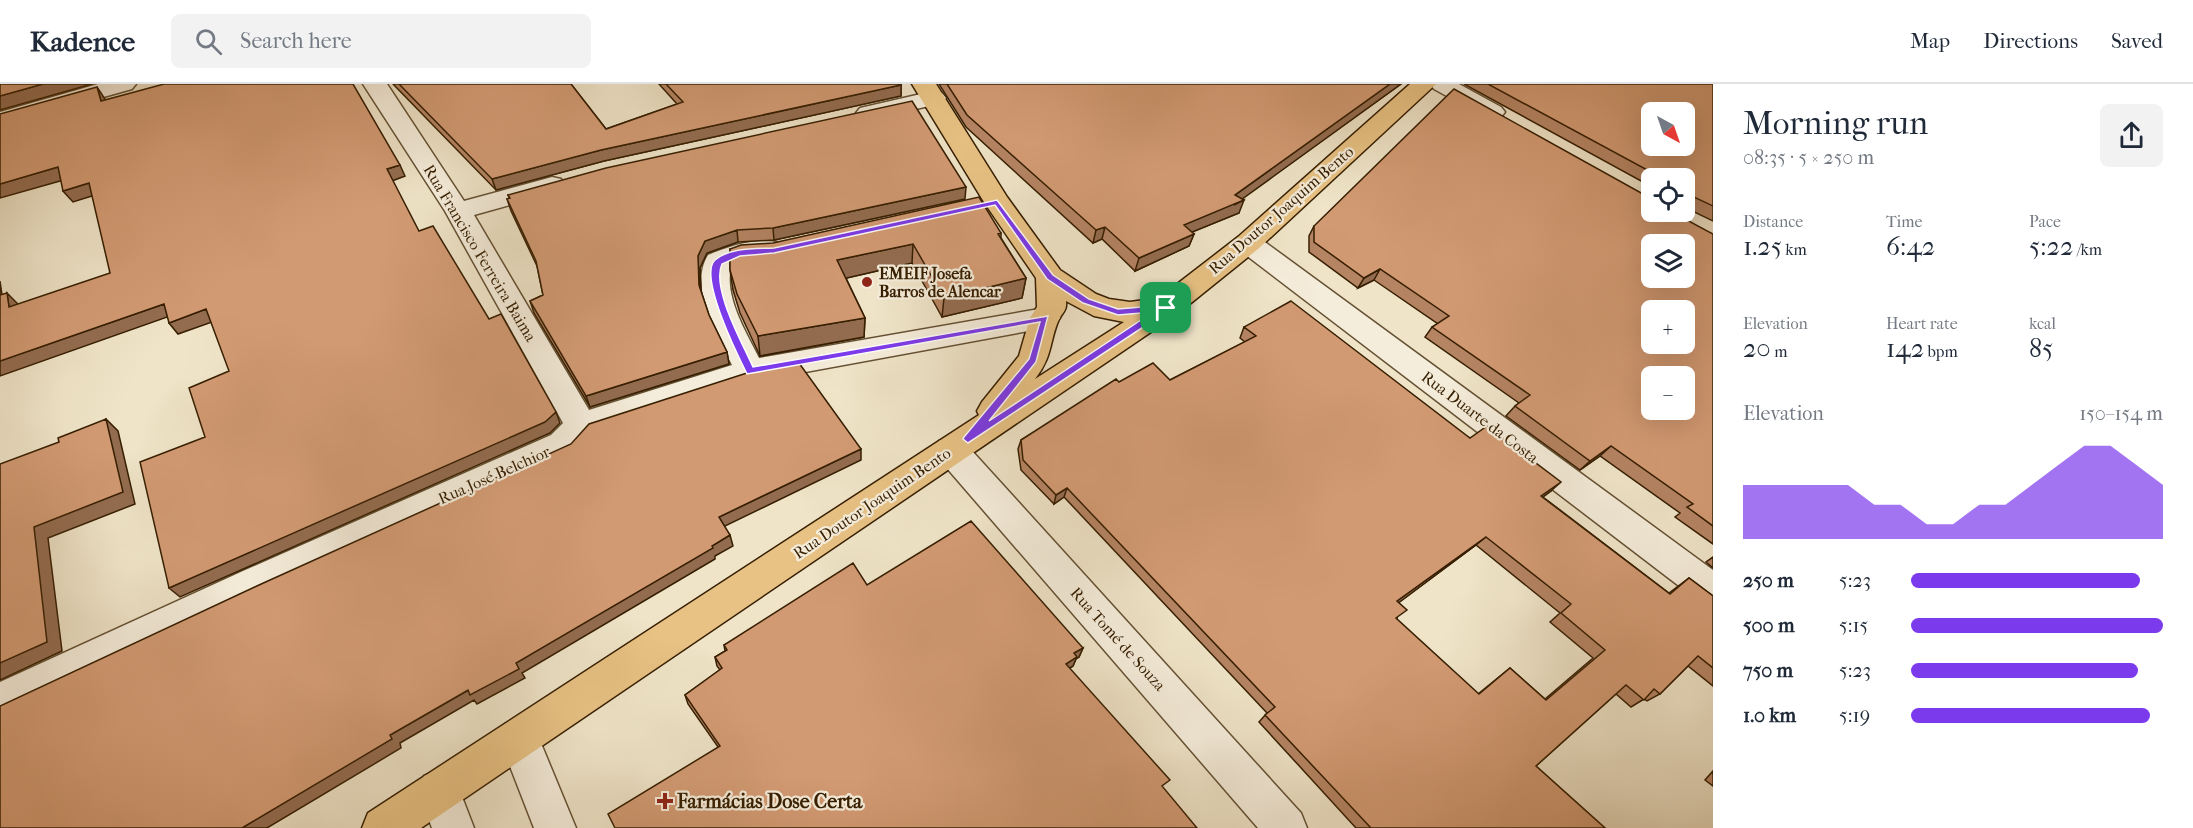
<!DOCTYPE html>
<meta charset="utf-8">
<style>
:root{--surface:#fff;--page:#f2f2f3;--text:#1f2937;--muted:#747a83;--line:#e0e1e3;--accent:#7c3aed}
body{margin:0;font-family:"IM FELL French Canon",serif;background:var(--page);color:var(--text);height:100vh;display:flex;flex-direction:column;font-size:22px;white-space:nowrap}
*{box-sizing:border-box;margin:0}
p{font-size:20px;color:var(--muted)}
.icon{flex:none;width:33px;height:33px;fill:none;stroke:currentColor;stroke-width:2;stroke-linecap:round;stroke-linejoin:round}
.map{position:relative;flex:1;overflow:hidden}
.side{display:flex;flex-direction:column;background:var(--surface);width:480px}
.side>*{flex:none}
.needle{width:39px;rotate:140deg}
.tools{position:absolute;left:1641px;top:18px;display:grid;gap:12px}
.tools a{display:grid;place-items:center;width:54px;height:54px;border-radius:9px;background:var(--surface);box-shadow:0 6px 24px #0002;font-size:30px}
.pin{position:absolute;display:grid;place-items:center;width:51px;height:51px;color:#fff;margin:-26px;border-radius:12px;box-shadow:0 3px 9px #0006}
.round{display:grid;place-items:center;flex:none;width:63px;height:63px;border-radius:9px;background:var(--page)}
.summary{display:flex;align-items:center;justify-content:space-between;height:102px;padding:0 30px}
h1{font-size:33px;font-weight:600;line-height:45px}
.stats{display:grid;grid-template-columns:repeat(3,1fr);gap:9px;height:102px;padding:6px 30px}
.stats div{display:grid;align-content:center}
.stats b{font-size:26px;font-weight:600}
.stats small{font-size:16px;font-weight:400}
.stats p{font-size:16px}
.chart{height:168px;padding:12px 30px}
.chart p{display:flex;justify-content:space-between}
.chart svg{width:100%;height:108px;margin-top:6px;fill:var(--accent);opacity:.7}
ul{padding:0 30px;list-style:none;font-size:20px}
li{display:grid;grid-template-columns:96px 72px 1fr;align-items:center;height:45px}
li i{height:15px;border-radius:8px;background:var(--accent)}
header{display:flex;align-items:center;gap:36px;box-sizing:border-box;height:84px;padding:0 30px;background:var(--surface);border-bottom:2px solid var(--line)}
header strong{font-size:28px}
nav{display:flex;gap:33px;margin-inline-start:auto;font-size:21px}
.search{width:420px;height:54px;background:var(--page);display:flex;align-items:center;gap:15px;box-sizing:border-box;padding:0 21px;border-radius:9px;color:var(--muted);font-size:22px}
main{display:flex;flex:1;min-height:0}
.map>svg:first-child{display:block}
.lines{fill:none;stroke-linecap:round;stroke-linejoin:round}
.minor-casing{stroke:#645032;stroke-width:3}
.major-casing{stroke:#361e00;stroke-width:3}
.minor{fill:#f5eddb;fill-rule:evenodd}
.major{fill:#e8c284;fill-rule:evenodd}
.wall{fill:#b58463;stroke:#361e00;stroke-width:1.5;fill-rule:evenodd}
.shaded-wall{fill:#936c50;stroke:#361e00;stroke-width:1.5}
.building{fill:#d29a73;stroke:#361e00;stroke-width:1.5;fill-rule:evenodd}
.route{fill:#7c3aed;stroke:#fff;stroke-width:1.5;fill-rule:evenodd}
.poi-dot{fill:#8f2418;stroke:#f5eddb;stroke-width:2}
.labels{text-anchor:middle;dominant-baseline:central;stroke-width:4.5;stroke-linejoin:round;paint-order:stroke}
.street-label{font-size:16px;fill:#361e00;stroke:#f5eddb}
.poi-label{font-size:16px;font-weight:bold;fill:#361e00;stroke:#f5eddb;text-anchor:start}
.near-poi-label{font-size:20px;font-weight:bold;fill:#361e00;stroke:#f5eddb;text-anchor:start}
</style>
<header>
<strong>Kadence</strong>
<div class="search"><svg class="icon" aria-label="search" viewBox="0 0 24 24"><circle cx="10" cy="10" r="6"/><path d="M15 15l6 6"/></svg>Search here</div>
<nav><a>Map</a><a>Directions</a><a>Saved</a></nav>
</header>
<main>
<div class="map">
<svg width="1713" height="744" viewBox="0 0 1713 744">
<rect width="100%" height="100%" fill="#efe4c8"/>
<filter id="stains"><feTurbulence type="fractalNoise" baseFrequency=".00333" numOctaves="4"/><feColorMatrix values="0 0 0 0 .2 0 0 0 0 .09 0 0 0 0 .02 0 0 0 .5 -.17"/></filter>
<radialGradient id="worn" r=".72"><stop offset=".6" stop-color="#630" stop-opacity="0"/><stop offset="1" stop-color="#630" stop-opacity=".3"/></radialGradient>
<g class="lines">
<g class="minor-casing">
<path id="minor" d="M98 0H136L132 5 0 42V28Z
M363 0H387L464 117 552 93 561 95 565 101 561 107 474 131 589 326 732 281C718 251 688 204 708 171 732 161 759 152 785 160L789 166 785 172 743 178 731 183C724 213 746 248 759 274L1045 224 1055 227 1060 234 1055 241 1045 244 751 298 592 350 575 369 269 509 0 637V598L243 487 551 351 563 339 445 127Z
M1430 0H1459L1501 23 1505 28 1501 33 1493 35 1485 33 1434 5Z
M934 7 942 9 946 14 942 19 868 36 860 34 856 29 860 24Z
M1248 150 1258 153 1713 486V523L1700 518 1238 165 1234 159 1238 153Z
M951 353 963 357 1301 729 1307 744H1258L939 375 935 366 939 357Z
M519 634 533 640 576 744H534L499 654 505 640Z
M439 686 454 692 474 744H432L418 707 424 692Z"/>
</g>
<g class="major-casing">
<path id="major" d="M912 0H936L1007 113 1060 186 1096 210 1109 215 1130 218 1159 214 1238 153 1410 0H1436L1258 165 1176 231 421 744H362L368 729 979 331 977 327 982 318 1019 272 1030 234 1037 223 1036 194 984 118ZM1066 217 1094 232 1124 238 1035 295C1053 272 1049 258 1059 235 1063 228 1067 226 1066 217Z"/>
</g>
<use href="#minor" class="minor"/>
<use href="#major" class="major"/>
</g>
<path class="wall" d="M393 0H571L606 45 677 20 659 0H901V12L604 77 496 106Z
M939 0H1401L1241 115 1239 129 1192 148 1194 150 1189 162 1135 187 1102 155 1093 159 966 43Z
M1464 0H1713V137L1684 123V94H1652V103Z
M508 111 965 115 774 156 738 158 707 169 700 184 701 207 709 231 727 268 729 280 590 323 534 229 530 217 543 211 537 182 511 127 507 115 509 114Z
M1652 128 1713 150V460L1675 433 1680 429 1600 372 1580 386 1506 332 1515 322 1519 319 1425 253 1432 243 1438 240 1374 196 1358 204 1309 168V152L1314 142Z
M1001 149V154L1026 194 1022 214 942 233 912 179 846 194 865 234 864 253 760 272 740 229 733 206 730 186V165Z
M1244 243 1470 354 1551 407 1543 413 1669 509 1689 494 1713 512V602L1688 582 1660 610 1647 617 1644 615 1631 623 1616 610 1536 682 1605 744H1356L1259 638 1267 629 1064 413 1054 420 1021 386 1018 365 1021 356 1119 298 1170 296 1245 258 1240 254ZM1476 461 1560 529 1550 538 1593 574 1545 615 1510 584 1478 610 1397 536 1398 519Z
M1713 473V484L1706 478Z
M867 501 1083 564 1079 573 1076 575 1073 582 1070 584 718 663 688 620 685 611 720 586 717 582 715 573 725 567 724 561Z
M1713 687V702L1705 696Z"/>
<path class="shaded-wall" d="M43 0H92L0 26V12Z
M1390 0H1401L1234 121 1244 116 1239 129 1180 153 1184 141 1235 111Z
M901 1V12L604 77 496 106 492 95 601 66Z
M97 3 105 15 109 28 101 17Z
M400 81 405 92 392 97 387 85Z
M58 83 67 95 0 114V100Z
M89 99 98 110 73 118 63 107Z
M966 103 965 115 774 156 773 144Z
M1105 143 1102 155 1093 159 1096 146Z
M737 146 738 158 707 169 700 184 701 213 699 201 698 172 705 157Z
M1194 150 1189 162 1135 187 1139 174Z
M913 160 912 179 838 196 837 176Z
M1380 185 1374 196 1358 204 1364 194Z
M1026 194 1022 214 942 233 944 214Z
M0 197 4 225 0 221Z
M7 209 18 220 21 235 9 223Z
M164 220 173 231 0 292V277Z
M206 225 215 237 178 250 169 239Z
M865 234 864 253 760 272 758 252Z
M727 268 729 280 590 323 586 312Z
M556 328 560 339 550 349 180 513 169 504Z
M106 335 118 347 135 420 48 454 62 567 0 596V579L34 443Z
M1611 362 1600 372 1580 386 1590 377Z
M861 365V376L721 444 719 433Z
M1561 398 1551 407 1532 421 1541 412Z
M1067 404 1064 413 1054 420 1056 411Z
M730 451 733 462 715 472V475L522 589 525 594 477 620 474 616 400 659 401 664 267 744H242L390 651 516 579Z
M1486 453 1476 461 1389 526 1397 517Z
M1083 564 1079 573 1076 575 1073 582 1062 589 1066 580 1074 569Z"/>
<path class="building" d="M0 0H43L0 12Z
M164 0H353L400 81 387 85 419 147 433 142 489 235 501 230 556 328 545 338 169 504 140 378 205 353 189 304 229 287 206 225 169 239 164 220 0 277V211L7 209 9 223 110 189 89 99 63 107 58 83 0 100V30L97 3 101 17Z
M399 0H571L606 45 683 18 666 0H901V1L601 66 492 95Z
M947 0H1390L1235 111 1244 116 1184 141 1194 150 1139 174 1105 143 1096 146 967 31Z
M1488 0H1713V122L1694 113 1691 115 1684 116V94H1662ZM1652 28H1684V62H1652Z
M1454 5 1652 115V128H1672L1713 150V442L1687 423 1693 420 1611 362 1590 377 1515 322 1530 311 1432 243 1449 232 1380 185 1364 194 1314 158V142ZM1652 160H1684V194H1652ZM1652 226H1684V260H1652ZM1652 292H1684V326H1652Z
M912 17 966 103 773 144 737 146 705 157 698 172 699 201 709 231 727 268 586 312 530 217 543 211 536 177 507 115 510 114 508 111 606 84Z
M979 113 1001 149 998 150 1026 194 944 214 913 160 837 176 865 234 758 252 737 210 730 186V165L741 161 773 159Z
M1291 217 1470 354 1487 342 1561 398 1541 412 1670 510 1689 494 1713 512V584L1698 572 1660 610 1654 605 1644 616 1626 601 1536 682 1605 744H1371L1265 631 1275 623 1067 404 1056 411 1023 376 1021 356 1116 295 1119 298 1153 279 1170 296 1256 252 1244 243ZM1486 453 1571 520 1561 529 1605 566 1546 616 1510 584 1479 610 1396 534 1407 526 1397 517Z
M799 279 861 365 719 433 730 451 712 462 713 464 516 579 519 585 470 611 468 606 390 651 392 655 242 744H0V622L259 501 571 360 589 340 750 288Z
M106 335 123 408 34 443 47 558 0 579V380L59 358 58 354Z
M971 437 1083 564 1074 569 1077 573 1066 580 1170 696 1162 702 1197 744H615L608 730 720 662 685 611 722 584 715 573 727 566 724 561 853 479 867 501Z"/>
<path class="route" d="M997 116 1053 191 1089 215 1118 225 1166 221 1170 224 1169 226 968 359 963 355 964 353 1029 275 1040 238 747 290C738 272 698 192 715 176 730 163 757 165 774 164ZM995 121 1047 195 1083 219 1118 231 1153 228 989 337 1036 278 1048 232 753 283C743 260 711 204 722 180L740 172 774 169Z"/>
<g class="poi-dot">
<circle cx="867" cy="198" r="6"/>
<path d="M662 708h6v6h6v6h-6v6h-6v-6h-6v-6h6z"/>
</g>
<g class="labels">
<g class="street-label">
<text transform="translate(1281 126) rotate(-41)">Rua Doutor Joaquim Bento</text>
<text transform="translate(480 169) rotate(59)">Rua Francisco Ferreira Baima</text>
<text transform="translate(1480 333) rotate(37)">Rua Duarte da Costa</text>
<text transform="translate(494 391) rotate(-24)">Rua José Belchior</text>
<text transform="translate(872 419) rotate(-34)">Rua Doutor Joaquim Bento</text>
<text transform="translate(1118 555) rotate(48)">Rua Tomé de Souza</text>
</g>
<g class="poi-label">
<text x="879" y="189">EMEIF Josefa<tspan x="879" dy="18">Barros de Alencar</tspan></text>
</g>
<g class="near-poi-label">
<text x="677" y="717">Farmácias Dose Certa</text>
</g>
</g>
<rect width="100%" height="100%" filter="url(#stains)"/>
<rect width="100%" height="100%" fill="url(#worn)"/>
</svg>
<div class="tools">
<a><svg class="needle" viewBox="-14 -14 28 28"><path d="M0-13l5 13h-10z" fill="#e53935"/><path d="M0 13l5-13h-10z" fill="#747a83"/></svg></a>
<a><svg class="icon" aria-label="locate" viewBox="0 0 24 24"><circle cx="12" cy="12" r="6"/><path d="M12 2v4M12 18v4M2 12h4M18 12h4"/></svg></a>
<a><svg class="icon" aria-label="layers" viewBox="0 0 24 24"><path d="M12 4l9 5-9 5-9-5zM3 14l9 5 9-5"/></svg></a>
<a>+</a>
<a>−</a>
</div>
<div class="pin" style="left:1166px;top:224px;background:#1e9e55"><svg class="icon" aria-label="arrive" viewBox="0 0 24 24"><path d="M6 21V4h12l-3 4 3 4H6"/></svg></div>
</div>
<section class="side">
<div class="summary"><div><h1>Morning run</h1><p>08:35 · 5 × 250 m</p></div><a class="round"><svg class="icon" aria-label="share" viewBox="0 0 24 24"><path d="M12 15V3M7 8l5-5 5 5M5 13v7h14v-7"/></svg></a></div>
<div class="stats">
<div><p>Distance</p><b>1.25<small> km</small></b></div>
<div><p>Time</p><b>6:42</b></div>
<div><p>Pace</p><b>5:22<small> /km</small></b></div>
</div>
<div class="stats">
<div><p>Elevation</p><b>20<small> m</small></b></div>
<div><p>Heart rate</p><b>142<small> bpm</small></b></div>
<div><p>kcal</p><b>85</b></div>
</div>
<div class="chart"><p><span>Elevation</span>150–154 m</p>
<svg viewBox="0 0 160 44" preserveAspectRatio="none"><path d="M0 44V22L10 22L20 22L30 22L40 22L50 30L60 30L70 38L80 38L90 30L100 30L110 22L120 14L130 6L140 6L150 14L160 22V44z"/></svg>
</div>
<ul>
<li><b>250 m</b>5:23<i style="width:91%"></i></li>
<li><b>500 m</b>5:15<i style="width:100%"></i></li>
<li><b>750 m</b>5:23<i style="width:90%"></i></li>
<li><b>1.0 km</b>5:19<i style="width:95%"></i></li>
</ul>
</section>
</main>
